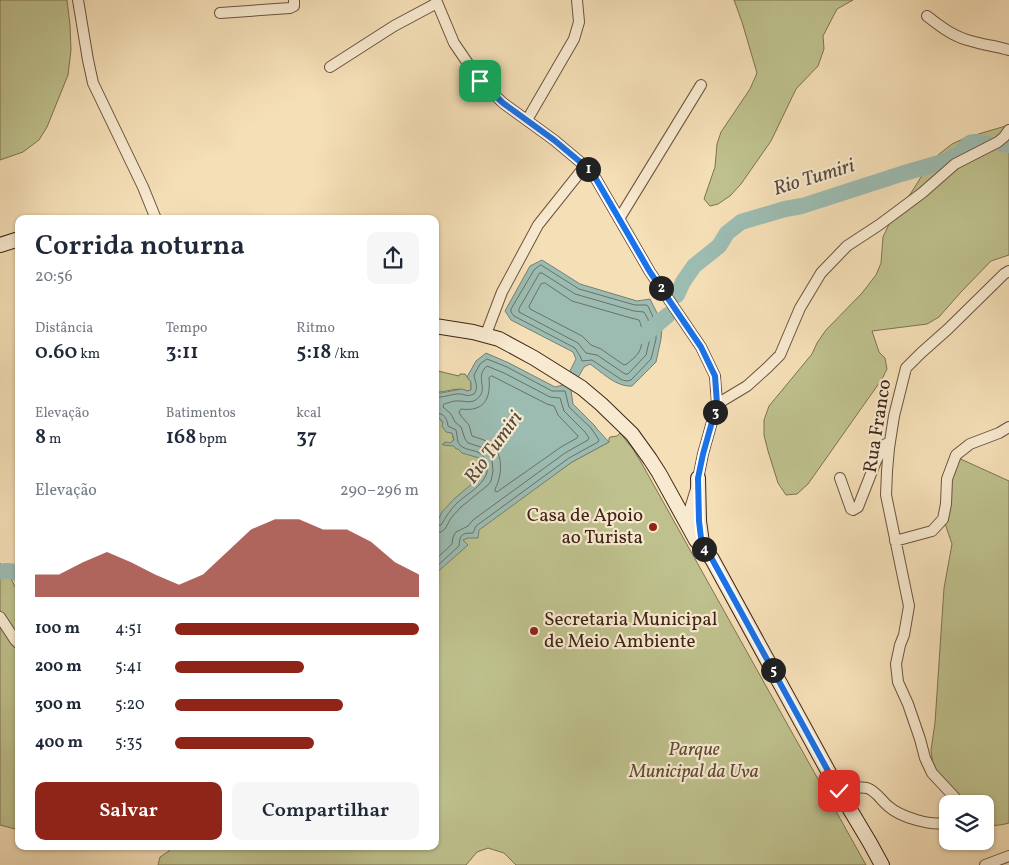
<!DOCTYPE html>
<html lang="pt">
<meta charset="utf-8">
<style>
:root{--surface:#fff;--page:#f6f6f7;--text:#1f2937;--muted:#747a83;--accent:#8f2418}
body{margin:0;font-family:Vollkorn,serif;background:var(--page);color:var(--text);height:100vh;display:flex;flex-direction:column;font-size:19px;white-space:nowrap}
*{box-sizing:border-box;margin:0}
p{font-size:16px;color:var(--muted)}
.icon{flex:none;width:28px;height:28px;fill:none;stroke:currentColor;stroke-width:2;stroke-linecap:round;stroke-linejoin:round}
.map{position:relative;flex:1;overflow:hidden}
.details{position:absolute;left:15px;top:215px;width:424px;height:635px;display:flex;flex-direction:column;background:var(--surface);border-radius:10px;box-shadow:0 1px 4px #0004}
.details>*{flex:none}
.tools{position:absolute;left:939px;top:795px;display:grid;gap:10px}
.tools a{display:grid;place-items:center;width:55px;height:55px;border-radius:10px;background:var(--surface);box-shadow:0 1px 4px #0004;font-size:25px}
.pin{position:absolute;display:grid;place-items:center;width:42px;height:42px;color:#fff;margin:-21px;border-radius:10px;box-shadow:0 2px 8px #0006}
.km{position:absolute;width:25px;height:25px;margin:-12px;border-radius:50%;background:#222;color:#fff;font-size:14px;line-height:25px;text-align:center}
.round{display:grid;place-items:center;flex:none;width:52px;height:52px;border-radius:10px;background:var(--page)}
.headline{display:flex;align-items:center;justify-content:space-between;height:85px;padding:0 20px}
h1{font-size:28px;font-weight:600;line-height:38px}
.metrics{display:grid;grid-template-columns:repeat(3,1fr);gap:8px;height:85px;padding:5px 20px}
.metrics div{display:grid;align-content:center}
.metrics b{font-size:21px;font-weight:600}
.metrics small{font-size:14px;font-weight:400}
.metrics p{font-size:14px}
.chart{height:140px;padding:10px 20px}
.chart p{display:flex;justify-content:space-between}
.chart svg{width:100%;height:90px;margin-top:5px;fill:var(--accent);opacity:.7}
.button{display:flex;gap:10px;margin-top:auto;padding:10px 20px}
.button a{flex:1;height:58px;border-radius:10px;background:var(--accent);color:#fff;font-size:20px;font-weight:600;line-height:58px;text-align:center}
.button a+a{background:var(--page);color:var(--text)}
ul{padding:0 20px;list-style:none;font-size:16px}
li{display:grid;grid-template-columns:80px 60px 1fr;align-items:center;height:38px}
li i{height:12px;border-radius:6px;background:var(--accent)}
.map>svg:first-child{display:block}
.green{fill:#bec18d;stroke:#7e7252}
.water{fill:#9cbcb2;stroke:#767f74}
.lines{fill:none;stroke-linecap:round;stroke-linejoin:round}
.shore{stroke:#6d7064;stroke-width:1}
.river{stroke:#9cbcb2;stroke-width:16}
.street-casing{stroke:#6c533e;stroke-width:12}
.secondary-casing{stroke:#3e2416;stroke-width:16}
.street{stroke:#f8ead0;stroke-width:10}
.secondary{stroke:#f8ead0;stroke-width:14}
.route-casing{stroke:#fff;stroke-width:10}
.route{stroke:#1a73e8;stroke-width:6}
.poi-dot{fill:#8f2418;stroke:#f8ead0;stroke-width:2}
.labels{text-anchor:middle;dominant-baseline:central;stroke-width:4.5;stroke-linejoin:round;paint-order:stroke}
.street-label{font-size:19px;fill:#3e2416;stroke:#f8ead0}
.poi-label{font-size:19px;fill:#3e2416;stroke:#f8ead0;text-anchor:end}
.park-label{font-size:19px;font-style:italic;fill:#5e4b34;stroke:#f8ead0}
.water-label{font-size:20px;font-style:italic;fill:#564a3d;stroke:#f8ead0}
</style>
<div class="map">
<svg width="1009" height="865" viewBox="0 0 1009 865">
<rect width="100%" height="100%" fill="#f5dfb7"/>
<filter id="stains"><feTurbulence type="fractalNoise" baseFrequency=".004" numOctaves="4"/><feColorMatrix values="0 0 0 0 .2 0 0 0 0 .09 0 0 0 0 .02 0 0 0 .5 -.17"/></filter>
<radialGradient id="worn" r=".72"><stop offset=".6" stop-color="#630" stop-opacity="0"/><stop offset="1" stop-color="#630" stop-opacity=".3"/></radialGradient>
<path class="green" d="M0 0H67L70 25 71 50 68 75 47 127 39 140 23 152 0 160Z
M734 0H853L837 9 823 36 824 49 818 66 796 89 771 141 741 184 730 196 718 204 710 206 704 199 715 167 717 144 721 132 750 89 757 73 742 22Z
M1009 125V255L991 261 961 292 939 317 927 324 872 331 879 352 885 358 887 369 882 379 808 484 797 494 786 495 778 483 768 451 764 435V420L769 406 812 354 817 343 826 330 862 293 876 275 881 263 883 237 892 218 911 193 928 166 938 155 952 144 965 138Z
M435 364 438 371 459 376 460 374H465L471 382V390L467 391C457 386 446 393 435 392Z
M435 417 439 418 452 433 454 441 446 445H455L458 449 479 458 481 463 482 471 480 477 513 504 572 462 609 442V438L610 437 617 436 620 433 633 449 642 464 866 865H516L504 853 488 848 477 852 466 865H158L160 857 169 851V846H435Z
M954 456 1009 481V823C1001 825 993 827 985 823V804H963L933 767 931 750 935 723 944 588 952 544 942 515Z
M0 563C9 573 14 584 19 596V830L0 825Z"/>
<path class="water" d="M542 260 580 284 637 301 650 299 658 315 662 328 661 339 656 362 632 386C616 387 603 373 590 364L584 367 571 390 573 404 595 426 597 429 609 442 572 462 479 530 478 538H468L463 540 468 545 435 574V526L442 512 454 499 480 477 482 471 481 463 479 458 462 453 458 449H456L454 446 443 445 442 444H444L445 442 450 443 454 440 452 433 446 432 442 426 443 422 439 418 435 417V392L441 393 462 389 467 391 471 390V382L467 377 476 361 486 353 509 363 555 387 563 385 576 359 573 352 511 320 505 311 530 266Z"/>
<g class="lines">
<path class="shore" d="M541 265 579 289 635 305H646L648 306 653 317 656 329V339L651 359 631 380 627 381 622 380 592 360 582 361 580 356 575 348 514 316 511 312V309L534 270Z
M540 273H542L575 294 634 311 644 312 648 319 650 330V338L646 355 628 374H625L597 355 586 353 578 343 519 312V309Z
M545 283 572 301 631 318 639 320C643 328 644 343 639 352 636 357 630 361 627 364L624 365 601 349 591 345 582 336 530 309 529 306 541 284Z
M492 376 547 404 554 406 558 415 578 436 577 438 561 447 497 492 495 491V489C502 476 504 455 491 444 486 440 478 438 472 436L469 425 461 416 459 412 461 409C484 412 491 399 489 378Z
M435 397C444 398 454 393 461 394 468 395 466 397 474 394 479 388 475 382 474 375L480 364 487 359 507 367 552 391H565L569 407 591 428 599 440 598 442 569 458 476 526 473 533C461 533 460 535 459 546L435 568
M435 413C444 413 447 418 448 426L456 430C457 434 457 438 458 442 462 452 478 448 484 457 497 479 470 491 457 503 450 510 446 517 441 525L435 526
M435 533 441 532 445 529 451 518 461 507 488 485 491 481 493 471 492 460 489 453 484 448 468 443 465 439 461 427 455 422 451 414 443 407 444 404C448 403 455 400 459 401 466 401 472 404 478 398 489 388 474 377 487 366L504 373 550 397 560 398 564 411 585 432 589 438 588 440 565 453 473 520 468 526 456 532 453 537 452 544 435 560"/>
<path class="river" d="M1003 144 1009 145
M677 295 683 282 694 266 719 246 727 233 741 222 785 209 802 206 901 174 946 161 954 156 960 154C969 140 972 140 988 144
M643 336 668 315
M0 572C7 570 12 570 19 574"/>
<g class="street-casing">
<path id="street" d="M78 0 88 60 93 83 143 187 156 219
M436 0 454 43 480 81 503 103 554 140 585 166 596 179 650 272 701 347 715 376 717 404 703 454 696 489 686 522
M220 13 290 8 294 6V0
M927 16C941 27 954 37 971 41 984 45 996 46 1009 50
M330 67 394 26 437 3
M527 120 574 39 579 22 577 0
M619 219 701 85
M486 334 502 292 538 225 585 166
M717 404 747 386 767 368 780 355 800 308 821 273 847 246 879 225 922 193 955 164 998 142 1004 137 1009 130
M840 478 851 509 853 510 858 507 876 461 884 445 890 442
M895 541 932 531 943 519 946 504 947 479 956 455 970 444 999 433 1009 427
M0 617 15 640 19 644
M839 791C848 789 857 786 867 788 875 790 881 800 888 806 900 817 932 827 948 822
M960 804 959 802 932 773 925 758 920 739 908 704 898 682 896 664 900 645 904 635 909 606 886 495 887 471 889 448 894 416 906 368 921 353 948 329 1004 274 1009 271
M985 865 1009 856"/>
</g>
<g class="secondary-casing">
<path id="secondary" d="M0 245 19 239
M435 326 473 332 499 339 534 358 582 388 601 404 632 434 650 459 659 473 696 540 712 559 839 791 870 843 882 865
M698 478 699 521 702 543"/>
</g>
<use href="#street" class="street"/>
<use href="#secondary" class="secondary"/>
</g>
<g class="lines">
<g class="route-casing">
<path id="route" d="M480 81 503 103 554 140 585 166 596 179 650 272 701 347 715 376 717 404 703 454 698 478 699 521 701 538 704 549 712 559 839 791"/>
</g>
<use href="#route" class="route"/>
</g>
<g class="poi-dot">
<circle cx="653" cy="527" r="5"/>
<circle cx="534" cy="631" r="5"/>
</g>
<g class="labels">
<g class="street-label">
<text transform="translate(878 426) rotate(-81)">Rua Franco</text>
</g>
<g class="poi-label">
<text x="643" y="516">Casa de Apoio<tspan x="643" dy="22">ao Turista</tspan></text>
<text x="544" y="620" text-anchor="start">Secretaria Municipal<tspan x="544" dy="22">de Meio Ambiente</tspan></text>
</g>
<g class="park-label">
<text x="694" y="750">Parque<tspan x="694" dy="22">Municipal da Uva</tspan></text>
</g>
<g class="water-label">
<text transform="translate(814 178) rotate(-17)">Rio Tumiri</text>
<text transform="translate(494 448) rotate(-54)">Rio Tumiri</text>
</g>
</g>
<rect width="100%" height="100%" filter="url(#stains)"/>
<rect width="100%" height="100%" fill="url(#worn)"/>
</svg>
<div class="tools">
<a><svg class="icon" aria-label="layers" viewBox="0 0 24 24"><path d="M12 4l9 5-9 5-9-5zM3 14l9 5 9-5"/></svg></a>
</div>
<div class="pin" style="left:480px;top:81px;background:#1e9e55"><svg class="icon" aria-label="arrive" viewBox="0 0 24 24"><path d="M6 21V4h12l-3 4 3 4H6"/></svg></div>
<div class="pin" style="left:839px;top:791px;background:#d93025"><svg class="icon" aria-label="check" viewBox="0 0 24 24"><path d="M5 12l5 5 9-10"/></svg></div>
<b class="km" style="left:588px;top:169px">1</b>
<b class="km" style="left:661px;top:288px">2</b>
<b class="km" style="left:715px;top:412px">3</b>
<b class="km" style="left:704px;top:549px">4</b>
<b class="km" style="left:773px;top:670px">5</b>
<section class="details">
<div class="headline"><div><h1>Corrida noturna</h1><p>20:56</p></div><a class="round"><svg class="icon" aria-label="share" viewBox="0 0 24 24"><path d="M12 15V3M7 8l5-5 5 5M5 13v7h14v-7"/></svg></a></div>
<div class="metrics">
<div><p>Distância</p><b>0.60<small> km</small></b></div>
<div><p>Tempo</p><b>3:11</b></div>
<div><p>Ritmo</p><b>5:18<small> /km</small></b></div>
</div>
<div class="metrics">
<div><p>Elevação</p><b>8<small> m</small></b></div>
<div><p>Batimentos</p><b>168<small> bpm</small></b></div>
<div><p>kcal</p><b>37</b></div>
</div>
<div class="chart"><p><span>Elevação</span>290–296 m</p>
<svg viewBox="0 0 160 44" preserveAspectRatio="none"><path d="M0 44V33L10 33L20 27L30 22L40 27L50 33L60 38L70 33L80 22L90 11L100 6L110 6L120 11L130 11L140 17L150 27L160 33V44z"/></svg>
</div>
<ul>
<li><b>100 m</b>4:51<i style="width:100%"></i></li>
<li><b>200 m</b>5:41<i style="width:53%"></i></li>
<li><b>300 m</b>5:20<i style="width:69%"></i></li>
<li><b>400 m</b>5:35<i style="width:57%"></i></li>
</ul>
<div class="button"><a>Salvar</a><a>Compartilhar</a></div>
</section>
</div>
